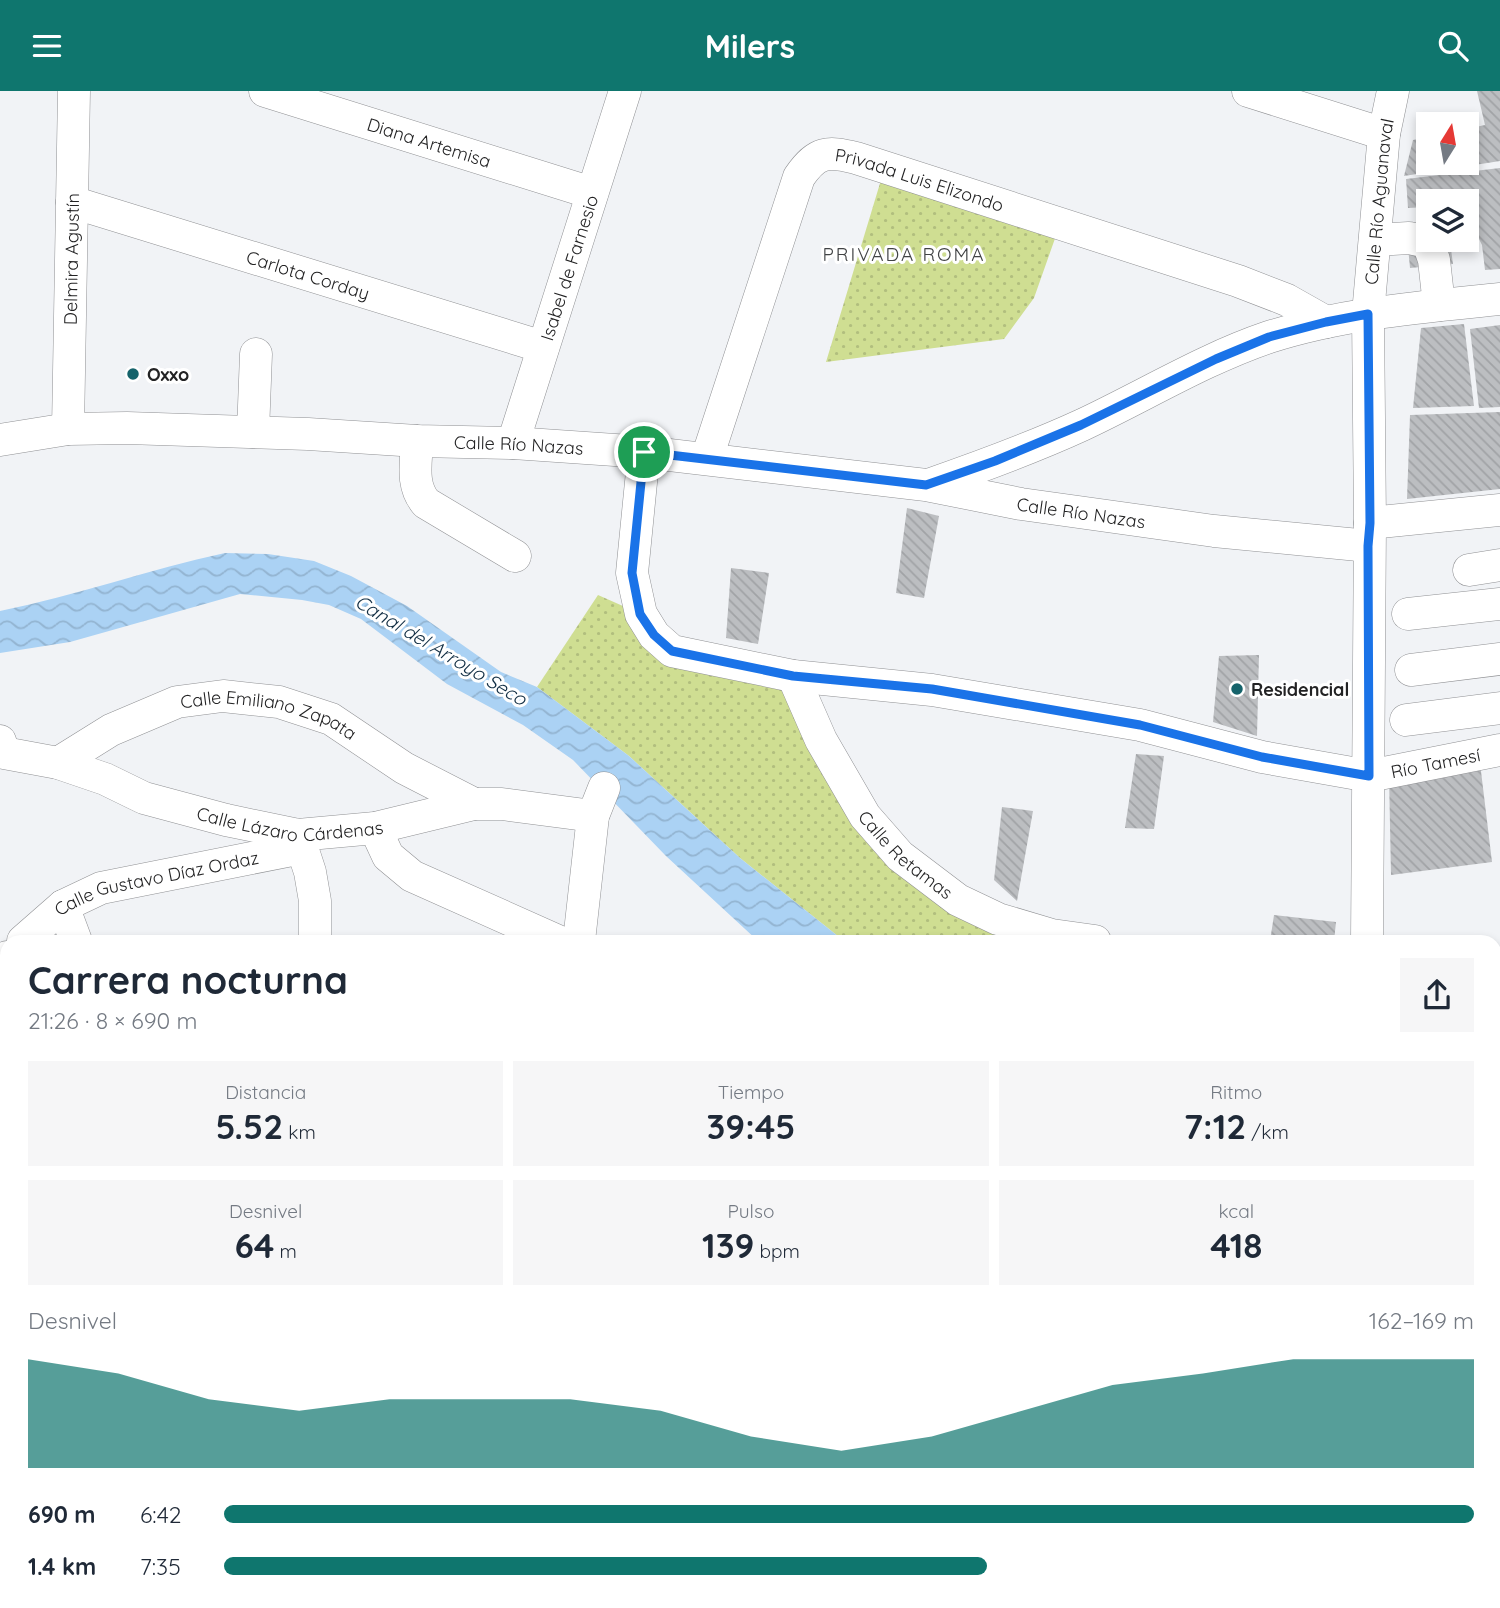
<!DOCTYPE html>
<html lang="es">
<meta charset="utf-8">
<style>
:root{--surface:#fff;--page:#f6f6f7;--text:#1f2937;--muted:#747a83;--accent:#0f766e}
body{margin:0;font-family:Quicksand,sans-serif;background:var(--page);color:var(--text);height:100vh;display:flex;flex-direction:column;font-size:26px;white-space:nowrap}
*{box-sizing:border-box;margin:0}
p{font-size:23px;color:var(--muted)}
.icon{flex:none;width:38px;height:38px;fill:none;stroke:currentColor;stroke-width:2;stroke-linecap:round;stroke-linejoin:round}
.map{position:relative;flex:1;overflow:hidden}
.side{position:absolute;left:0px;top:844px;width:1502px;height:674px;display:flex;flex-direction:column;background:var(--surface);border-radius:21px 21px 0 0;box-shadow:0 4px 10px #0003}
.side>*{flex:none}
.needle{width:46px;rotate:11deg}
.tools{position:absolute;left:1416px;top:21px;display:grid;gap:14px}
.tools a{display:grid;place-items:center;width:63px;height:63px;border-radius:0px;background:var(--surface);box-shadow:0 4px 10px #0003;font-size:35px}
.pin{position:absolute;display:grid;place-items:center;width:60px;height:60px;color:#fff;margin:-30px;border:4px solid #fff;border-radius:50%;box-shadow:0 2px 7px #0007}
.round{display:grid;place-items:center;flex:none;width:74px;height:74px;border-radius:0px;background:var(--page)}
.head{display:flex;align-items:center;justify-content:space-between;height:119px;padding:0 28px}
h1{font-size:38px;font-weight:700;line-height:52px}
.metrics{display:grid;grid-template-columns:repeat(3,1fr);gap:10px;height:119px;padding:7px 28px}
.metrics div{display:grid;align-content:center;border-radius:0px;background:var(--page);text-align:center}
.metrics b{font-size:35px;font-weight:700}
.metrics small{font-size:19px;font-weight:400}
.metrics p{font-size:19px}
.chart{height:196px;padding:14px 28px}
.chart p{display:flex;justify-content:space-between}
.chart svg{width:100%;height:126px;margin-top:7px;fill:var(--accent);opacity:.7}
ul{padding:0 28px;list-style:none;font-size:23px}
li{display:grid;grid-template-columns:112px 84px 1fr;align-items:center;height:52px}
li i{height:18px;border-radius:9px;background:var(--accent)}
header{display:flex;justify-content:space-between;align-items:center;height:91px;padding:0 28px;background:var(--accent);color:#fff;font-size:32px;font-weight:700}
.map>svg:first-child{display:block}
.grass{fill:url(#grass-dots)}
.water{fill:url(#water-waves)}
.building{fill:url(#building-back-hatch)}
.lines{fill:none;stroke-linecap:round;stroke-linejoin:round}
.minor-casing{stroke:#909194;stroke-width:33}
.minor{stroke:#fff;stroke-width:32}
.route-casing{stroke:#fff;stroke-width:14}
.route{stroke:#1a73e8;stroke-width:9}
.poi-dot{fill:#15636b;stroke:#fff;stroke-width:2.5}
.labels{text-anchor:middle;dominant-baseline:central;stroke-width:6;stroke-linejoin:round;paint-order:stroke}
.street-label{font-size:18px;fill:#232324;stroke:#fff}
.poi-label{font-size:18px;font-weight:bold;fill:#232324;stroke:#fff;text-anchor:start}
.neighbourhood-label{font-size:19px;letter-spacing:2px;fill:#414345;stroke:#fff}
.water-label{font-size:19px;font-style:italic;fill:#102d43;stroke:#fff}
</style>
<header><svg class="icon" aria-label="menu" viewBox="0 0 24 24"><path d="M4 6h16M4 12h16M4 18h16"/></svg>Milers<svg class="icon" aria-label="search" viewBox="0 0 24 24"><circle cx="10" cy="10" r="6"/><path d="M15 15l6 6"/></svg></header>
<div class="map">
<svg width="1500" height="1517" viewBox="0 0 1500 1517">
<defs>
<pattern id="grass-dots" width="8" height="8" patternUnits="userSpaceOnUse" patternTransform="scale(1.75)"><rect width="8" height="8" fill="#cfde92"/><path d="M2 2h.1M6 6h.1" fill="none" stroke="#b1be7e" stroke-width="1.8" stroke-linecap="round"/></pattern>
<pattern id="water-waves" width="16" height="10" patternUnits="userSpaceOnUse" patternTransform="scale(1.75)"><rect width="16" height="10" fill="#abd2f4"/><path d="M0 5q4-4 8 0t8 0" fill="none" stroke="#93b4d1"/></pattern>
<pattern id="building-back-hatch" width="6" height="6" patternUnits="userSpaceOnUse" patternTransform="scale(1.75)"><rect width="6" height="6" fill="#bcbec1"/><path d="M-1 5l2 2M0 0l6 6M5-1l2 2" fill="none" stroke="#a1a3a6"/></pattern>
</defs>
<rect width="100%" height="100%" fill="#f1f3f6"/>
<path class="grass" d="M881 89 1058 139 1034 207 1004 248 826 271Z
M598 504 641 523 654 544 793 585 865 725 958 809 1095 850H844L740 767 629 665 537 596Z
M1388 1510H1494L1500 1517H1319Z"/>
<path class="water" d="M225 462 268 463 314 470 351 485 407 515 501 581 537 596 629 665 740 767 844 850H758L666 765 573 669 523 634 447 593 361 528 329 514 302 509 240 503 70 551 0 562V520C76 505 149 478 225 462Z"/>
<path class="building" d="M1477 0H1500V70L1404 85 1413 49 1428 46V72H1466V38L1485 34Z
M1500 77V178L1485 179 1482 154 1466 122V110H1428V116L1408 117 1406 88Z
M1450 151 1453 173 1410 177 1408 156Z
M1464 233 1474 315 1413 317 1421 237Z
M1500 234V316L1479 317 1470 238Z
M1500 321V398L1407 408 1410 324Z
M907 417 939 425 924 507 896 502Z
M731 477 769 482 758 553 726 547Z
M1259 564 1257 645 1213 631 1219 565Z
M1136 663 1164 665 1154 738 1125 737Z
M1480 672 1492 771 1391 784 1389 685Z
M1002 716 1033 720 1017 810 994 789Z
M1274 824 1336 831 1334 850H1270Z"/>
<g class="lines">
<g class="minor-casing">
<g id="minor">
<path id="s1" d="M265 0 592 102"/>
<path d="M1248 0 1384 43"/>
<path id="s2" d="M72 111 543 256"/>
<path d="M1375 149 1409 147 1428 151 1434 169 1439 214"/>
<path id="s3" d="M68 338 74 0"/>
<path d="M253 341 256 263"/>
<path id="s4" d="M0 349 68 338 127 337 308 343 417 350 513 352 644 361 926 394 1021 413 1214 440 1369 455"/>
<path d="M417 350C416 373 411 394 426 412L515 465"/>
<path id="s5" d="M513 352 625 0"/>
<path id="s6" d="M644 361 632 482 641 523 654 544 672 560 793 585 932 599 1140 634 1262 666 1369 685 1500 659"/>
<path id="s7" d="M707 367 799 86C817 60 827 60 856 67L1238 190 1287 209 1326 231"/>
<path d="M928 394C980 376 1032 357 1082 334 1144 305 1204 268 1269 246 1344 222 1423 216 1500 208"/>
<path d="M1370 432 1500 419"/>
<path d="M1469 479 1500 474"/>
<path d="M1408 523 1500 513"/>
<path d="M1411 579 1500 568"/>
<path id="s8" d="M793 585 821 649 865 725 900 765 958 809 998 828 1052 844 1095 850"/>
<path d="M1406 629 1500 617"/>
<path id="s9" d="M0 650 4 662 58 672 105 688 144 707 226 729 298 744 375 737 474 713H502L593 725"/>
<path id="s10" d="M58 672 111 639 177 611 223 605 279 611 331 628 404 677 474 713"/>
<path d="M375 737 388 765 412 785 558 850"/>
<path d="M298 744 310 781 315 810V850"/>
<path d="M63 815 76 850"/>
<path id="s11" d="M23 850 63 815 101 797 302 757"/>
<path d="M579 850 593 725 604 697"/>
<path id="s12" d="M1367 850 1370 432 1368 223 1384 43 1393 0"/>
<path d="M0 873 7 866"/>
<path d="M1494 875H1500"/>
<path d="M0 940 7 942"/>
<path d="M0 1054 7 1051"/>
<path d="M1494 1070 1500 1074"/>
<path d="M0 1243 7 1239"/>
<path d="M1494 1257 1500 1261"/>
<path d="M0 1296 7 1305"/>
<path d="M1494 1453 1500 1459"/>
<path d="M1494 1508 1500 1509"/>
<path d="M592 1510 597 1517"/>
<path d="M1194 1510 1195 1517"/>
<path d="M1013 1517 1014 1510"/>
<path d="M1319 1517 1388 1510"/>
</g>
</g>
<use href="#minor" class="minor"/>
</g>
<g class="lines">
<g class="route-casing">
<path id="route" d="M1368 223 1370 432 1368 455 1369 685 1262 666 1140 634 932 598 793 585 672 560 654 544 640 523 632 482 644 361 926 394 995 370 1081 334 1216 268 1269 246 1326 231Z"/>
</g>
<use href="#route" class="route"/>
</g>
<g class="poi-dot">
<circle cx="133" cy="283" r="7"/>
<circle cx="1237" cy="598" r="7"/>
</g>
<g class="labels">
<g class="street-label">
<text stroke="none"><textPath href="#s1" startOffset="172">Diana Artemisa</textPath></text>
<text stroke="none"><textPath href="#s7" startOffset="429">Privada Luis Elizondo</textPath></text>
<text stroke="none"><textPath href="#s12" startOffset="740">Calle Río Aguanaval</textPath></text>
<text stroke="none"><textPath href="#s3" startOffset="170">Delmira Agustín</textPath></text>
<text stroke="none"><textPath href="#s5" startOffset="184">Isabel de Farnesio</textPath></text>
<text stroke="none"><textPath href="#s2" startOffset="247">Carlota Corday</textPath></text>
<text stroke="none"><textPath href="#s4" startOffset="520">Calle Río Nazas</textPath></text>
<text stroke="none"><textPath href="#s4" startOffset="1087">Calle Río Nazas</textPath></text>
<text stroke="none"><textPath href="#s10" startOffset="229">Calle Emiliano Zapata</textPath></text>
<text stroke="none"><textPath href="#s6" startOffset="989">Río Tamesí</textPath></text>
<text stroke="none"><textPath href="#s9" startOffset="310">Calle Lázaro Cárdenas</textPath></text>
<text stroke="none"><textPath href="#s8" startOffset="214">Calle Retamas</textPath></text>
<text stroke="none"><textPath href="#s11" startOffset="150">Calle Gustavo Díaz Ordaz</textPath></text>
</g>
<g class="poi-label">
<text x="147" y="283">Oxxo</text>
<text x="1251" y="598">Residencial</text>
</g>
<g class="neighbourhood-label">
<text x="904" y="163">PRIVADA ROMA</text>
</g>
<g class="water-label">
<text transform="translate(441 559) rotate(31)">Canal del Arroyo Seco</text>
</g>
</g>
</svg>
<div class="tools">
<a><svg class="needle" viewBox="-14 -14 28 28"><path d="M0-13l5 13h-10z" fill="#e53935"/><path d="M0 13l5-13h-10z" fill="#747a83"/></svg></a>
<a><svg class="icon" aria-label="layers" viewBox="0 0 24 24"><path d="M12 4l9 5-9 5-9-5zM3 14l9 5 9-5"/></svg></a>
</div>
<div class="pin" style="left:644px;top:361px;background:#1e9e55"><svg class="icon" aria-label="arrive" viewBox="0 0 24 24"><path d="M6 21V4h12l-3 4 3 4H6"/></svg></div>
<section class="side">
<div class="head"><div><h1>Carrera nocturna</h1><p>21:26 · 8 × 690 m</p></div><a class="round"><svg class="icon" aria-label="share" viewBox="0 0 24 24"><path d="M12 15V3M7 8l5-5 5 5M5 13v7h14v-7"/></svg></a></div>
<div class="metrics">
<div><p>Distancia</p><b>5.52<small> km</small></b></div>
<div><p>Tiempo</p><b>39:45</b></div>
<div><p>Ritmo</p><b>7:12<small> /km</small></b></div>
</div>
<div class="metrics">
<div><p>Desnivel</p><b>64<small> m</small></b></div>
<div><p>Pulso</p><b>139<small> bpm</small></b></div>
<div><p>kcal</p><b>418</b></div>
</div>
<div class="chart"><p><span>Desnivel</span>162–169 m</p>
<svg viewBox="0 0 160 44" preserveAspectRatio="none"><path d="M0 44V6L10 11L20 20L30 24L40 20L50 20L60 20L70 24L80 33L90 38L100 33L110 24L120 15L130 11L140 6L150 6L160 6V44z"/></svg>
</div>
<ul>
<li><b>690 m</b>6:42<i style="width:100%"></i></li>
<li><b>1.4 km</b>7:35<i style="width:61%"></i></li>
</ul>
</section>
</div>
